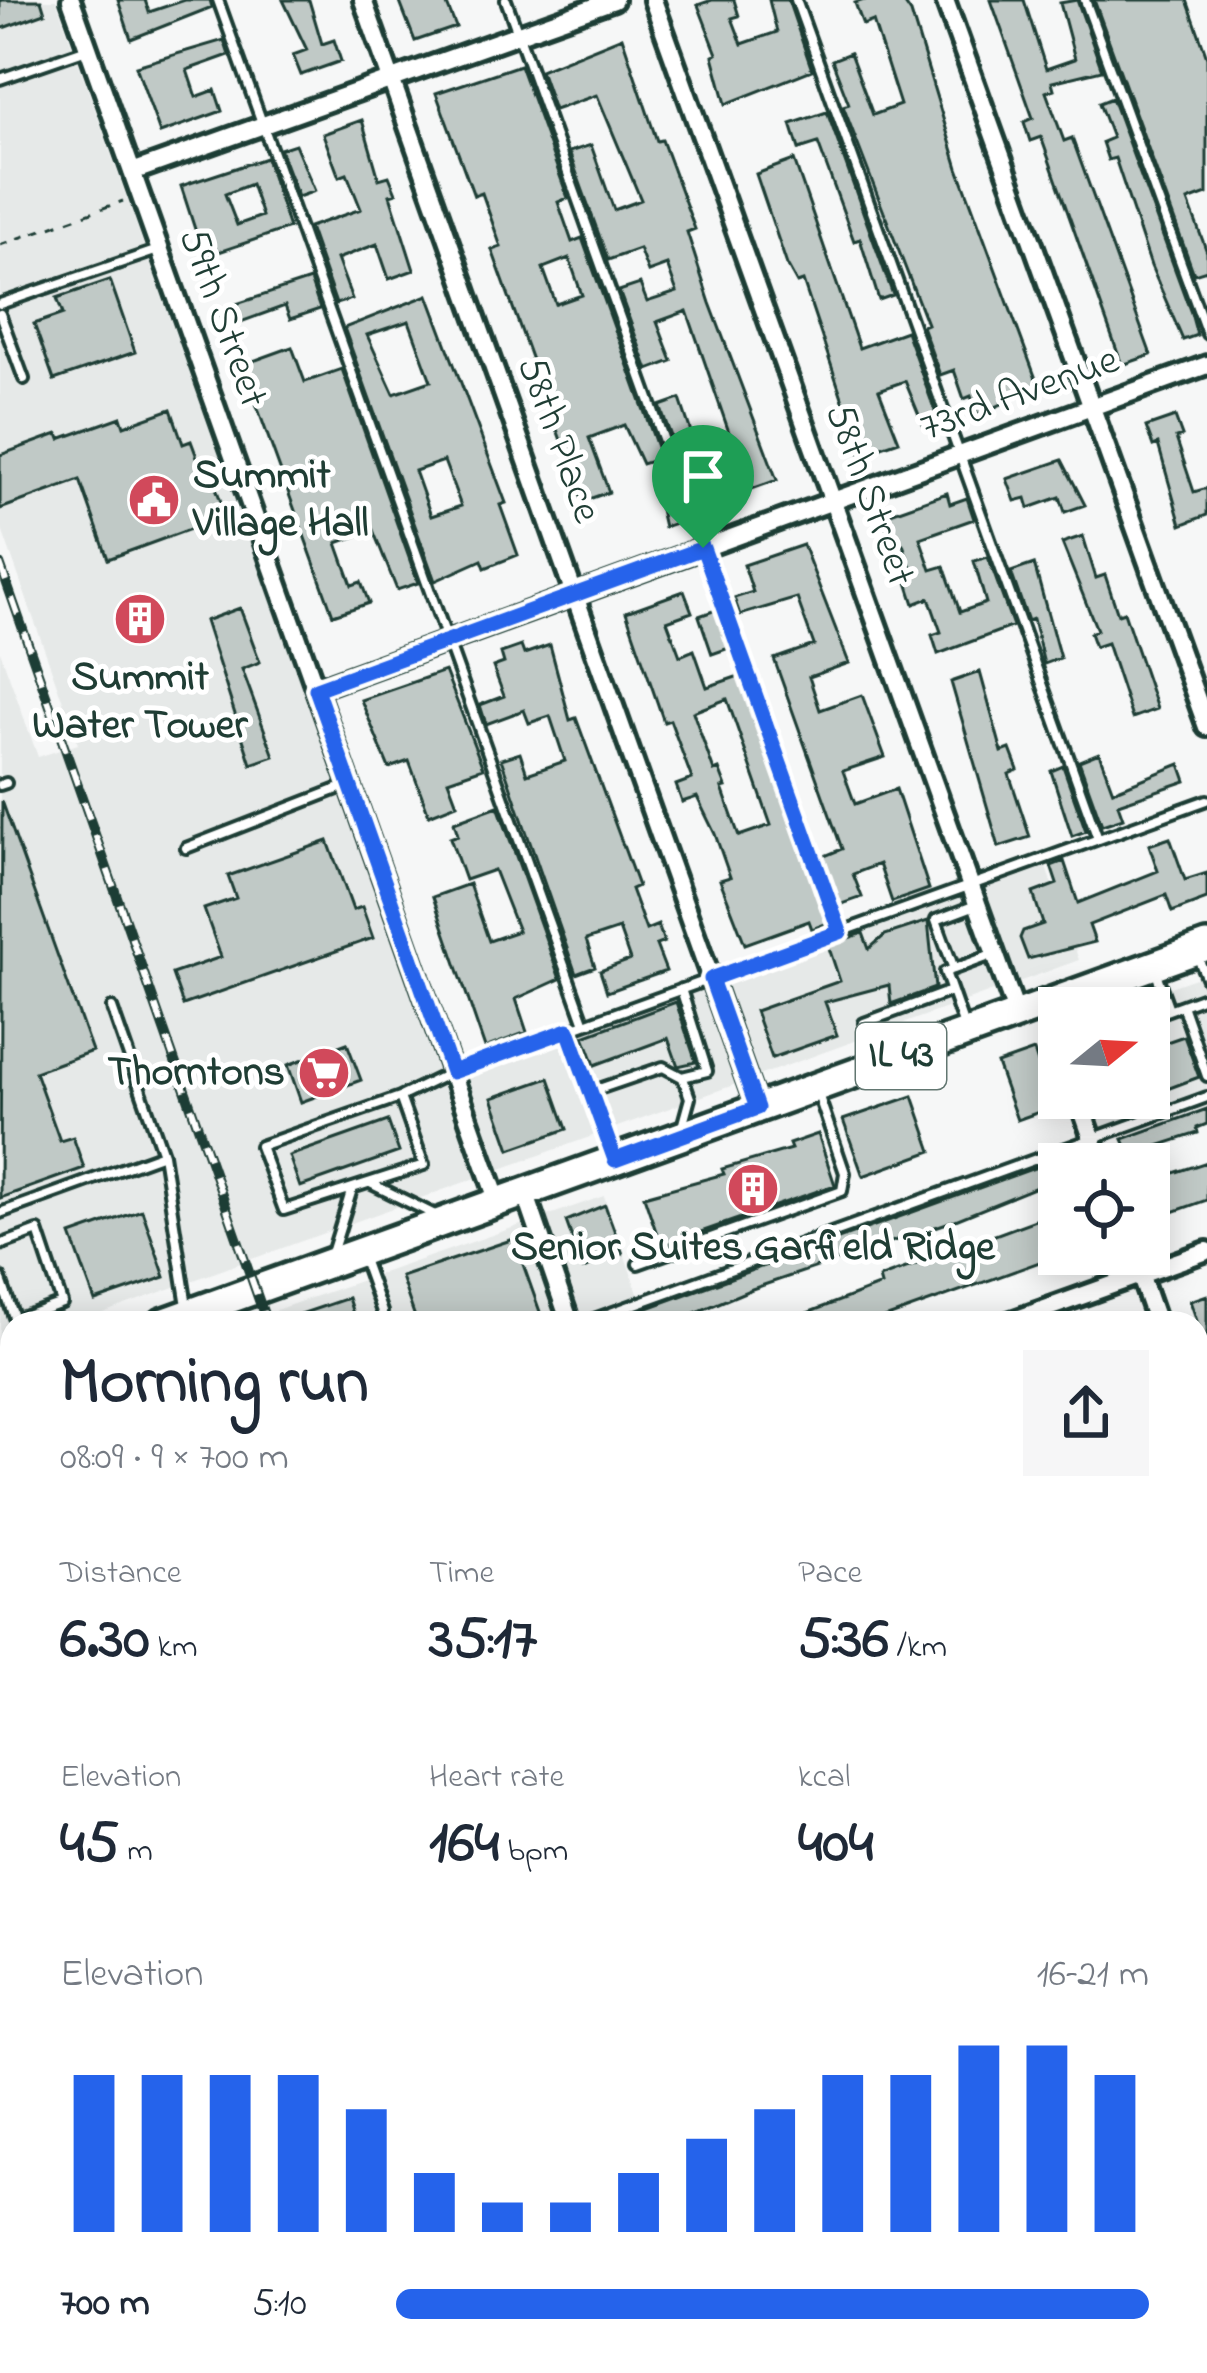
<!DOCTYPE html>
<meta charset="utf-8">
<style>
:root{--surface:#fff;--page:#f6f6f7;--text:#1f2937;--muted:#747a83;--accent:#2563eb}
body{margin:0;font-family:"Indie Flower",sans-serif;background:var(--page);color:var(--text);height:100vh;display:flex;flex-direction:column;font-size:45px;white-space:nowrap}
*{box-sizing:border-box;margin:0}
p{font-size:39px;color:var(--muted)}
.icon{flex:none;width:66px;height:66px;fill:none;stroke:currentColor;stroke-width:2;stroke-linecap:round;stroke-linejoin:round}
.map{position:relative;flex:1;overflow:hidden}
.details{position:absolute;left:0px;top:1311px;width:1209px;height:1062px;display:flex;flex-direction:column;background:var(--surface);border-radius:36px 36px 0 0;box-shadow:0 6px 30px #0003}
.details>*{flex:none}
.needle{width:78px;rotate:72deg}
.buttons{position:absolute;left:1038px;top:987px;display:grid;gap:24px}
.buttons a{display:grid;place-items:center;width:132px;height:132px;border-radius:0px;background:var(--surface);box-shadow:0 6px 30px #0003;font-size:60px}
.pin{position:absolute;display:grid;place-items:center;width:102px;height:102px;color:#fff;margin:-123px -51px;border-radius:50% 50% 50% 0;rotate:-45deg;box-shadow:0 0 12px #0007}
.pin .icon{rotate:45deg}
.round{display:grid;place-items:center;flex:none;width:126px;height:126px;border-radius:0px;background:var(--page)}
.summary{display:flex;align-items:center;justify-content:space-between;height:204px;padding:0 60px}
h1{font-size:66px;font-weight:800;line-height:90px}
.metrics{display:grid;grid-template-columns:repeat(3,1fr);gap:18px;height:204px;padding:12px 60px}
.metrics div{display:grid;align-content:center}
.metrics b{font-size:60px;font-weight:800}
.metrics small{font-size:33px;font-weight:400}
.metrics p{font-size:33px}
.chart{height:336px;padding:24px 60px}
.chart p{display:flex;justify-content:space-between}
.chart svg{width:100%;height:216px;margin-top:12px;stroke:var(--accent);stroke-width:6}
ul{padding:0 60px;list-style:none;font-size:39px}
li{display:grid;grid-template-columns:192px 144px 1fr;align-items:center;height:90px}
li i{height:30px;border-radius:15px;background:var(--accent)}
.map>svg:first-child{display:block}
.built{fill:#e6e9e8}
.green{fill:#d6dcdb;stroke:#7a8c88;stroke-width:3}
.building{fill:#c0c9c6;stroke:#1f3d34;stroke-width:3;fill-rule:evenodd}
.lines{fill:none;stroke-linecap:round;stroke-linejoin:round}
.lane-casing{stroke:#1f3d34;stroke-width:16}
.street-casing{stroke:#1f3d34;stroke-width:26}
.primary-casing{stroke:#1f3d34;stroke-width:36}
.path{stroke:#1f3d34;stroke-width:3;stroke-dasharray:9 9;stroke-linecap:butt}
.lane{stroke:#fff;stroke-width:8}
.street{stroke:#fff;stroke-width:16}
.primary{stroke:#fff;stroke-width:27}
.rail-casing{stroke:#1f3d34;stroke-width:10}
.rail{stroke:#fff;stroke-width:6;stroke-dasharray:18;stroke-linecap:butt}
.route-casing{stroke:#fff;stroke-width:24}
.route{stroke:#2563eb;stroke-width:15}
.labels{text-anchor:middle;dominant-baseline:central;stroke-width:10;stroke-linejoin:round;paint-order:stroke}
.shield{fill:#fff;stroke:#627771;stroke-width:3}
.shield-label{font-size:39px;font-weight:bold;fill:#1f3d34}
.street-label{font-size:42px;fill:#1f3d34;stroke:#fff}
.poi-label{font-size:42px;font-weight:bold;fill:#1f3d34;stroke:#fff}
</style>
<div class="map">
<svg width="1207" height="2373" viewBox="0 0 1207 2373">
<rect width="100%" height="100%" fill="#f6f7f7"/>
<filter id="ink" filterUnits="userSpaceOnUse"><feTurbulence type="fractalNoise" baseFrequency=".00833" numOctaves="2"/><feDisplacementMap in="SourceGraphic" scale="24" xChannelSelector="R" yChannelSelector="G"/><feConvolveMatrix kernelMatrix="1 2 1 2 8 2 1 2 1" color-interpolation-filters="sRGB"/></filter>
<g filter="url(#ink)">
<path class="built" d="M0 0H56L441 1077 1044 862 1079 960 75 1323H12V1345L0 1349V651L38 757 78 744 0 524Z
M1207 974V1092L1088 1134 1075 1098H1149V1008H1111Z
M604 1196 642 1305 591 1323H281L276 1310Z
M12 1422V2361H611L615 2373H0V1427Z"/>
<path class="green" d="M654 2361H919L923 2373H660Z"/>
<path class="building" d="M0 0H41L45 13 0 29Z
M118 0H145L149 12 185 0H210L212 7 131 39Z
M283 0H309L322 44 334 40 341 61 301 75 293 55 307 50Z
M399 0H445L456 27 415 41Z
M712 0H734L739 16 732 18 742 44 777 32 769 0H788L812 70 726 104 713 56 717 54 698 5Z
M864 0H902L911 13 958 168 1039 387 978 415 971 396 964 399 954 370 940 375 922 326 927 324 843 106 849 104 832 60 850 53 873 115 900 105 873 21 863 25 855 3Z
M991 0H1024L1046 69 1075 59 1060 3 1077 0 1102 70 1052 82 1054 89 1046 92 1064 141 1072 138 1151 355 1122 365 1041 137 1030 141 1024 122 1033 118Z
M1094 0H1187L1207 57V194L1188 201 1207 252V270L1194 274Z
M622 37 657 141 662 140 695 229 687 232 710 303 777 480 749 490 687 311 657 322 672 361 648 370 619 291 640 284 647 302 677 292 667 265 648 272 639 249 608 260 569 152 591 145 614 210 641 200 597 95 554 110 540 70Z
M224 40 229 55 187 70 196 97 215 90 222 111 160 133 136 66Z
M520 65 568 198 558 202 572 242 582 238 661 458 642 464 624 425 589 438 609 492 583 501 492 250 501 247 482 193 474 196 436 93ZM569 258 582 295 556 304 543 268Z
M1112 98 1191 313 1197 335 1183 340 1151 266 1115 158 1108 160 1102 142 1112 138 1099 103Z
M827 112 893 295 879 300 860 239 854 241 818 143 799 149 791 124Z
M362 120 379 179 389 176 396 193 390 195 414 270 389 279 377 244 337 259 352 299 336 304 309 227 361 209 347 174 339 177 323 134Z
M295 144 315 191 298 197 280 149Z
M266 158 289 228 204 257 181 186ZM251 184 262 216 237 225 225 194Z
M794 160 859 348 906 331 939 422 924 427 905 381 879 390 899 441 861 454 803 281 797 283 787 265 756 174Z
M110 280 135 352 54 380 34 324 63 314 57 298Z
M310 280 320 309 290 319 285 306 224 328 218 310Z
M428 295 506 503 500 505 518 555 485 568 482 560 435 581 344 328ZM409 321 431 381 394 394 367 335ZM444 461 461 506 431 516 415 471Z
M292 347 305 382 342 369 418 583 397 590 373 530 337 543 352 585 361 582 369 603 333 615 242 365Z
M680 399 694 441 700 439 706 456 687 462 683 451 677 453 660 406Z
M171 409 183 444 191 441 207 484 214 482 226 516 108 559 80 480 0 509V455L58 434 60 439 121 417 124 426Z
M1175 417 1182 436 1176 438 1194 492 1207 488V515L1181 525 1158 444 1153 446 1146 427Z
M1062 460 1085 505 1065 512 1060 497 1029 508 1026 498 1015 501 1007 479Z
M672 486 684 520 664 527 656 492Z
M947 493 950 504 967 498 974 519 920 538 931 570 944 566 960 612 986 603 974 561 988 557 1013 626 938 654 932 635 941 632 929 598 914 604 906 579 914 576 903 544 893 547 882 516Z
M1083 536 1096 578 1105 575 1118 614 1124 612 1157 709 1132 718 1107 643 1095 647 1090 633 1097 630 1062 543Z
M803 545 849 663 809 677 820 710 862 695 885 757 843 771 855 804 896 789 929 889 892 902 879 864 853 874 862 897 839 905 822 857 842 849 774 659 814 645 797 598 740 615 734 598 753 592 744 565Z
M1034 564 1060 658 1044 664 1033 619 1028 621 1011 572Z
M684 591 692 612 667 621 680 656 694 650 707 687 739 676 828 923 812 929 809 921 745 944 720 880 730 877 715 834 697 797 682 802 676 785 692 779 670 720 664 722 626 612ZM727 699 771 825 739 836 722 788 726 787 719 769 714 771 693 712Z
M123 620a17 17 0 1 1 34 0a17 17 0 1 1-34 0Z
M240 608 260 662 242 669 274 756 251 764 205 621Z
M716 610 729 648 712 654 699 616Z
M550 645 570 720 576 718 638 886 631 889 646 930 658 925 664 942 656 945 666 971 607 992 600 971 630 960 619 929 586 940 595 967 576 974 501 759 520 753 527 774 565 761 550 716 529 723 524 710 486 724 480 705 504 696 493 667 504 663 501 653 521 646 524 654Z
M445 671 483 768 448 780 457 804 429 815 409 761 389 768 361 700Z
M980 672 1002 752 1010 749 1018 770 1009 774 1030 837 999 847 951 682Z
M1099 753 1113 791 1180 764 1186 781 1118 804 1123 818 1102 825 1079 761Z
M1063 766 1086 831 1072 836 1051 771Z
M2 801 92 1051 35 1072 60 1141 73 1137 84 1168 0 1198Z
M498 806 560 979 516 999 527 1032 485 1048 433 897 469 884 489 941 518 931 494 870 465 880 450 838 458 835 454 822Z
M1170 838 1185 880 1207 873V899L1172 912 1166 895 1089 925 1095 942 1028 959 1020 938 1023 931 1043 924 1033 893 1057 884 1051 866 1064 861 1078 903 1158 871 1149 845Z
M328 841 353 910 362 907 373 938 183 1005 172 974 221 957 204 909 236 898 228 876Z
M928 921 935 988 891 1004 889 985 825 1002 837 1035 772 1058 755 1011 840 981 828 945 863 933 869 949 885 935Z
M676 1002 696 1062 678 1066 668 1038 595 1065 584 1036Z
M1184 1036 1199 1077 1159 1092 1153 1075 1149 1077V1048Z
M347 1043 361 1080 301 1102 288 1065Z
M1034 1051 1053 1107 1017 1120 997 1064Z
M549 1078 567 1129 510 1149 492 1098Z
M913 1096 932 1151 863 1176 843 1120Z
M1207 1109V1124L1197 1128 1198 1133 1130 1155 1123 1139Z
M388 1121 399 1152 300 1187 289 1156Z
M818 1134 835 1185 661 1246 644 1196 724 1174 722 1169 791 1149 789 1144Z
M1059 1159V1178L953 1221 752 1289 671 1323H637L634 1313Z
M1207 1162V1200L1153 1219 1149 1181Z
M605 1205 623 1254 583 1269 566 1221Z
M142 1210 165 1277 95 1301 71 1235Z
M1054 1213 1059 1255 871 1323H781L881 1285 879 1278Z
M514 1239 544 1323H417L401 1277Z
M1207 1295V1344H1205L1190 1301Z
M348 1298 356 1323H283V1320Z"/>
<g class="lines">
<g class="lane-casing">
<path id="lane" d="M218 0 585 1024
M506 0 840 932
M796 0 1098 839
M1085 0 1207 334
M0 79 87 49
M0 304 158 250
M0 314 24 379
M0 785 6 783
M186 848 348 785
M976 905 936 920 954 969 992 955
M1198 958 1207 979
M954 969 945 972 965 1029
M1156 973 1169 1009
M1182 1005 1207 1076
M112 1008 163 1154 187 1306
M1149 1017 1207 996
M568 1030 612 1153
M876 1058 864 1023 951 991
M590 1092 663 1067 682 1077 707 1071 681 989
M400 1097 452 1072 1207 800
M400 1097 424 1165 284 1210 260 1146Z
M1139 1098 1146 1119
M682 1127 690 1098 683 1078
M372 1184 433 1214
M0 1213 163 1154
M0 1245 38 1231 62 1303 15 1320 0 1277
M333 1250 352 1189
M363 1259 382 1312
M638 1264 842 1191 845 1173 818 1094
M583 1323 1207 1097
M1197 1403 1207 1399
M1197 1705 1207 1701
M0 1925 12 1959
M1197 2008 1207 2005
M825 2366 837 2361"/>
</g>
<g class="street-casing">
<path id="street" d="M71 0 498 1202
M363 0 757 1108
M653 0 1017 1015
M945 0 1207 727
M132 172 614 0
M316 689 1207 365
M1046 1005 1059 1044
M1078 1098 1101 1164
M525 1192 570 1323
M1133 1254 1157 1323
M1006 1323 1207 1251
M1197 1438 1207 1466
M0 1442 12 1475
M1197 1555 1207 1551
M1197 1857 1207 1854
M0 1978 12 1974
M1197 2160 1207 2156
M324 2361 329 2373
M933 2361 938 2373"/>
</g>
<g class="primary-casing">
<path id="primary" d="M163 1323 1207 946
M0 1382 12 1377"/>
</g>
<path class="path" d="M0 245 123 201"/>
<use href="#lane" class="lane"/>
<use href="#street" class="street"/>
<use href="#primary" class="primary"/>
<g class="rail-casing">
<path id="rail" d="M0 564 267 1323
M633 2361 638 2373"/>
</g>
<use href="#rail" class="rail"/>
</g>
</g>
<g class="lines" filter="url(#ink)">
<g class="route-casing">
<path id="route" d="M703 548 840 932 711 979 757 1108 615 1160 568 1030 452 1072 316 689Z"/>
</g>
<use href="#route" class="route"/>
</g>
<defs>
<g id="civic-disc" transform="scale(2.7)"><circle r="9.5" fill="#d1495b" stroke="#fff"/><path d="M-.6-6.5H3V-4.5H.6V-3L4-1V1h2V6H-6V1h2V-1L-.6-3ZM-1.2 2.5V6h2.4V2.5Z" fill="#fff"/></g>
<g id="building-disc" transform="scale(2.7)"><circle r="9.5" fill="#d1495b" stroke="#fff"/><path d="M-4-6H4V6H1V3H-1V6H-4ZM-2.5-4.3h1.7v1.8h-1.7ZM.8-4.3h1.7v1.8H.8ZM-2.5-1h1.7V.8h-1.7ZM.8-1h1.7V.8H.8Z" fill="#fff"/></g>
<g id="supermarket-disc" transform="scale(2.7)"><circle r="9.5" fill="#d1495b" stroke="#fff"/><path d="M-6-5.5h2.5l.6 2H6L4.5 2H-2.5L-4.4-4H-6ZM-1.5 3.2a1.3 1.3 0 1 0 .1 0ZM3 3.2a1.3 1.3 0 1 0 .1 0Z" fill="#fff"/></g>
</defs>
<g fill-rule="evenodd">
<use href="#civic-disc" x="154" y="500"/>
<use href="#building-disc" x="140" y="619"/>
<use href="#supermarket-disc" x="324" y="1073"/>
<use href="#building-disc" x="753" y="1189"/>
</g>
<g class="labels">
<rect class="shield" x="856" y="1023" width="90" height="66" rx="9"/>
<g class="shield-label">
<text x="901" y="1056">IL 43</text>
</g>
<g class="street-label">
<text transform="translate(222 318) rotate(70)">59th Street</text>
<text transform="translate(1020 395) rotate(-20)">73rd Avenue</text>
<text transform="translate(558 440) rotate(70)">58th Place</text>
<text transform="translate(869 495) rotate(70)">58th Street</text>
</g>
<g class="poi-label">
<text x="193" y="476" text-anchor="start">Summit<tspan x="193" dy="48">Village Hall</tspan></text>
<text x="140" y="678">Summit<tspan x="140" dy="48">Water Tower</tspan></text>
<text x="285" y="1073" text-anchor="end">Thorntons</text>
<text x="753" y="1248">Senior Suites Garfield Ridge</text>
</g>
</g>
</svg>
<div class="buttons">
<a><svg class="needle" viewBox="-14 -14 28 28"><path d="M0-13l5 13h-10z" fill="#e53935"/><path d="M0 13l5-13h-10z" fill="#747a83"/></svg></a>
<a><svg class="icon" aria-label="locate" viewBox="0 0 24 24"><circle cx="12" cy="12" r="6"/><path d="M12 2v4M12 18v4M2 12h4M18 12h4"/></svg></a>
</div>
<div class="pin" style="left:703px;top:548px;background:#1e9e55"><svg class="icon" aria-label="arrive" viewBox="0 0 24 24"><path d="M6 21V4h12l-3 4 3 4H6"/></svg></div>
<section class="details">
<div class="summary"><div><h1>Morning run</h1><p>08:09 · 9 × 700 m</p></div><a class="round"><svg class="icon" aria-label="share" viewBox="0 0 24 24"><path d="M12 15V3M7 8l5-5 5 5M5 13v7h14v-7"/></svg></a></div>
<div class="metrics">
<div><p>Distance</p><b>6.30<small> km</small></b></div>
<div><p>Time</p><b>35:17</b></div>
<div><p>Pace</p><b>5:36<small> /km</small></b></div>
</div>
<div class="metrics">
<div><p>Elevation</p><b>45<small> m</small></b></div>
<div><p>Heart rate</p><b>164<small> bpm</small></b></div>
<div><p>kcal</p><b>404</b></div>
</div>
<div class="chart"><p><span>Elevation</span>16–21 m</p>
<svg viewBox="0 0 160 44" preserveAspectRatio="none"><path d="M5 44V12M15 44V12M25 44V12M35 44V12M45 44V19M55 44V32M65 44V38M75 44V38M85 44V32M95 44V25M105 44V19M115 44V12M125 44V12M135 44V6M145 44V6M155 44V12"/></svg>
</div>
<ul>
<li><b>700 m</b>5:10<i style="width:100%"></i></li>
</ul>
</section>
</div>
